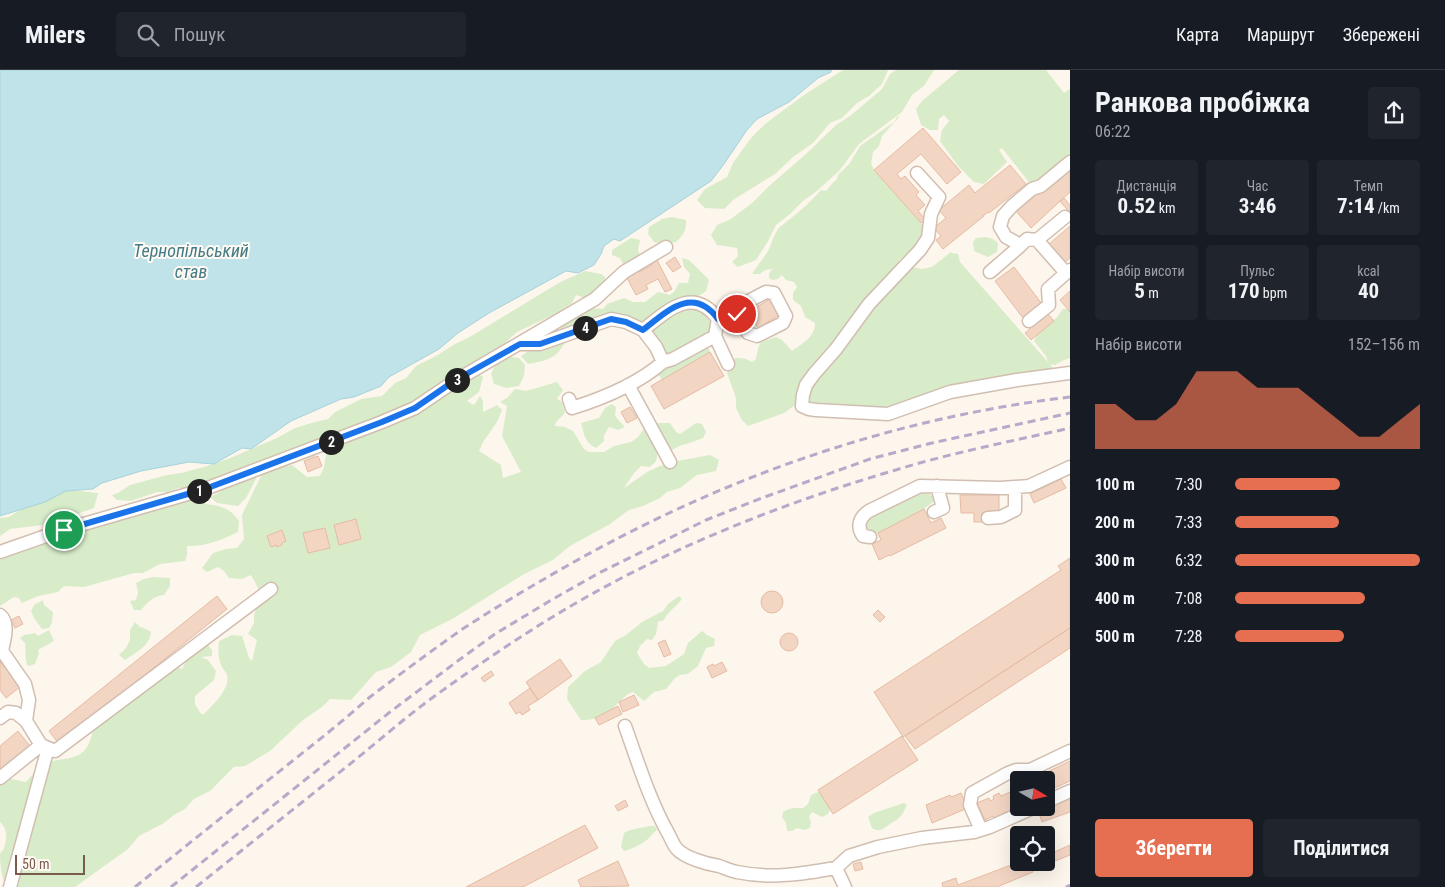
<!DOCTYPE html>
<html lang="uk">
<meta charset="utf-8">
<style>
:root{--surface:#171b24;--page:#20242c;--text:#f1f3f6;--muted:#9ea1a6;--line:#363941;--accent:#e76f51}
body{margin:0;font-family:"Roboto Condensed",sans-serif;background:var(--page);color:var(--text);height:100vh;display:flex;flex-direction:column;font-size:19px;white-space:nowrap}
*{box-sizing:border-box;margin:0}
p{font-size:16px;color:var(--muted)}
.icon{flex:none;width:28px;height:28px;fill:none;stroke:currentColor;stroke-width:2;stroke-linecap:round;stroke-linejoin:round}
.map{position:relative;flex:1;overflow:hidden}
.details{display:flex;flex-direction:column;background:var(--surface);width:375px}
.details>*{flex:none}
.needle{width:32px;rotate:99deg}
.controls{position:absolute;left:1010px;top:701px;display:grid;gap:10px}
.controls a{display:grid;place-items:center;width:45px;height:45px;border-radius:5px;background:var(--surface);box-shadow:0 5px 20px #0002;font-size:25px}
.scale{position:absolute;left:15px;bottom:12px;width:70px;box-sizing:border-box;padding-left:5px;border:2px solid #7a5c4d;border-top:0;font-size:14px;line-height:18px;white-space:nowrap;color:#7a5c4d;-webkit-text-stroke:4px #fffaf3;paint-order:stroke}
.pin{position:absolute;display:grid;place-items:center;width:42px;height:42px;color:#fff;margin:-21px;border:2px solid #fff;border-radius:50%;box-shadow:0 1px 5px #0007}
.km{position:absolute;width:25px;height:25px;margin:-12px;border-radius:50%;background:#222;color:#fff;font-size:14px;line-height:25px;text-align:center}
.round{display:grid;place-items:center;flex:none;width:52px;height:52px;border-radius:5px;background:var(--page)}
.summary{display:flex;align-items:center;justify-content:space-between;height:85px;padding:0 25px}
h1{font-size:28px;font-weight:700;line-height:38px}
.metrics{display:grid;grid-template-columns:repeat(3,1fr);gap:8px;height:85px;padding:5px 25px}
.metrics div{display:grid;align-content:center;border-radius:5px;background:var(--page);text-align:center}
.metrics b{font-size:21px;font-weight:700}
.metrics small{font-size:14px;font-weight:400}
.metrics p{font-size:14px}
.chart{height:140px;padding:10px 25px}
.chart p{display:flex;justify-content:space-between}
.chart svg{width:100%;height:90px;margin-top:5px;fill:var(--accent);opacity:.7}
.action{display:flex;gap:10px;margin-top:auto;padding:10px 25px}
.action a{flex:1;height:58px;border-radius:5px;background:var(--accent);color:#fff;font-size:20px;font-weight:700;line-height:58px;text-align:center}
.action a+a{background:var(--page);color:var(--text)}
ul{padding:0 25px;list-style:none;font-size:16px}
li{display:grid;grid-template-columns:80px 60px 1fr;align-items:center;height:38px}
li i{height:12px;border-radius:6px;background:var(--accent)}
header{display:flex;align-items:center;gap:30px;box-sizing:border-box;height:70px;padding:0 25px;background:var(--surface);border-bottom:1px solid var(--line)}
header strong{font-size:24px}
nav{display:flex;gap:28px;margin-inline-start:auto;font-size:18px}
.search{width:350px;height:45px;background:var(--page);display:flex;align-items:center;gap:12px;box-sizing:border-box;padding:0 18px;border-radius:5px;color:var(--muted);font-size:19px}
main{display:flex;flex:1;min-height:0}
.map>svg:first-child{display:block}
.green{fill:#d8ecc9}
.water{fill:#bfe3e8;stroke:#a5d3da}
.building{fill:#f3d5c3;stroke:#e6bba3}
.lines{fill:none;stroke-linecap:round;stroke-linejoin:round}
.minor-casing{stroke:#d1beb0;stroke-width:15}
.minor{stroke:#fff;stroke-width:12}
.rail{stroke:#b9a8c9;stroke-width:3;stroke-dasharray:8 5;stroke-linecap:butt}
.route-casing{stroke:#fff;stroke-width:10}
.route{stroke:#1a73e8;stroke-width:6}
.labels{text-anchor:middle;dominant-baseline:central;stroke-width:4;stroke-linejoin:round;paint-order:stroke}
.water-label{font-size:18px;font-style:italic;fill:#437c86;stroke:#fffaf3}
</style>
<header>
<strong>Milers</strong>
<div class="search"><svg class="icon" aria-label="search" viewBox="0 0 24 24"><circle cx="10" cy="10" r="6"/><path d="M15 15l6 6"/></svg>Пошук</div>
<nav><a>Карта</a><a>Маршрут</a><a>Збережені</a></nav>
</header>
<main>
<div class="map">
<svg width="1070" height="817" viewBox="0 0 1070 817">
<rect width="100%" height="100%" fill="#fdf6ec"/>
<path class="green" d="M843 0H888L882 14 869 26 857 33 842 48 830 53 813 73 793 87 775 104 733 130 724 139 705 138 697 130 705 119 727 107 733 93 751 68 765 54 804 25Z
M896 0H934L924 16 912 25 902 42 859 74 840 100 817 121 803 131 790 144 776 155 767 173 756 190 738 197 732 192 738 186 737 178 717 175 711 165 717 155 731 149 752 133 768 117 806 84 836 55 850 46 882 19 890 4Z
M959 0H1046L1064 23 1070 19V86L1032 116 1002 78 999 80 1007 92 984 114 974 112 958 96 940 71 942 60 949 51 944 45 939 49 938 60H930L921 55 916 39 922 31Z
M900 46 882 66 879 76 873 82 871 93 874 100 925 158 921 170 913 179 899 190V194L795 335 784 343 748 356 742 350 736 338V328L727 303 732 292 735 288C742 288 746 288 752 292L756 289C760 270 757 274 776 267L782 270 792 281C803 273 815 267 815 253L805 247 801 236 793 230V223L797 217 794 212 786 210 782 205 778 209 772 210 769 208V203L773 199 765 200 760 204H752C757 196 763 189 768 181 772 174 774 162 780 157 794 146 809 134 821 120L826 121C830 117 832 113 837 109L838 105 850 93 860 76 894 52 897 47Z
M672 147 686 150C687 159 683 166 676 172L665 174 654 172 648 164 649 157 662 149Z
M986 167 993 169 998 173 997 182 988 187 974 181 973 172 976 168Z
M631 168 640 170 638 180 642 189 625 198 620 188 612 185V180Z
M951 182 952 183 958 184 960 192 1048 292 1046 286 1034 271C1038 261 1047 256 1055 249 1058 247 1060 242 1063 239H1070V288L1064 290 1055 295 1050 294 1055 300 902 334 876 338 814 335C809 331 808 327 809 320L864 245 911 197 922 199 932 197Z
M682 188 689 190 709 210 706 221 684 236 693 235 714 249 712 262 666 286 621 249 562 266 559 259 574 248 592 238 603 239 607 234 624 228 633 232H645L658 222 670 225 674 222 679 213H688L690 204 684 197Z
M585 201 601 204 605 207V216L587 229 576 225 572 233 557 243 517 262 503 275 471 294 433 327 320 374 314 387 260 401 246 428 238 436 217 433 210 427 220 422 229 414 200 418H178L168 422H157L131 431 117 430 112 425 118 423 130 415 167 405 181 403 204 397 228 389 277 368 295 358 315 352 328 349 335 342 361 329 382 326 395 313 406 308 416 296 436 286 455 274 468 268 557 214C566 209 575 206 585 201Z
M565 272C557 289 545 291 528 294L521 286 527 282Z
M708 276 710 282 662 310 656 301Z
M511 287 519 288 525 295 524 306 519 316 506 318 494 314 491 304 496 293 506 288Z
M474 301 483 307 479 322 467 331 474 335 480 326 483 331V342L497 335 502 340 497 352 483 372 479 381 501 395 503 408 521 402 502 366 507 336 500 332 507 328 515 319 526 321 557 312 563 320 557 329 562 332 565 343 556 352 555 356 565 357 573 361 584 379 589 382H604L614 376 631 372 638 367 648 353H670L676 362 680 364 696 353 702 354 706 362 703 368C696 371 689 373 682 375 670 380 672 382 658 382L656 391 650 397 641 396 634 403 624 418 647 402 660 396 677 391 710 385 719 390 716 401 697 405 680 418 667 422 660 428 643 436 629 440 610 454 570 476 553 490 524 504 454 548 420 565 411 582 391 597 376 602 351 630 330 629 322 637 303 650 270 681 245 696 234 697 210 721 194 729 185 739 174 745 164 753 139 766 128 779 75 817H6C2 807 0 797 0 785 1 781 2 782 4 778 7 769 8 759 0 752V713L11 709 26 712C33 704 40 695 50 692 61 688 74 690 84 681 91 674 93 660 95 651L125 632 134 631 138 624 171 595 182 599C189 587 193 577 208 575L212 580V586L201 587 208 590 216 601 214 610 195 626V634L201 644H204C212 636 231 618 227 605 226 601 222 599 221 595 218 587 218 579 219 571L232 565 242 566 249 588 252 591 257 570 248 564 254 553V546L260 523 255 512 251 505 242 509 229 508 224 501 218 497 207 502 202 498 213 483 226 479 237 478 244 469 242 445 259 410 266 398 275 399 292 395 307 407 320 406 324 397 327 378 389 354 399 353 412 346Z
M612 334 616 337 615 346 625 357 618 360 609 357 604 365V371L596 378C585 373 584 364 581 353L599 348 605 338Z
M62 419 98 423 94 438 74 445 56 441V446L42 455 10 459 0 466V448L9 447 20 440Z
M920 423 929 424 933 427V432L924 439 878 463 865 462 863 453 872 444 912 425Z
M199 425 206 434C221 436 230 438 239 451L238 462C222 470 204 477 187 476V485L185 491 160 494 143 503H134L84 517 64 516 58 522 38 526 22 533 19 528 14 527 0 536V488L19 482 25 474Z
M153 507 170 508V516L164 525C153 526 148 532 141 540H134L130 531 136 530 138 522 136 513 144 509Z
M679 526 682 529C676 537 668 541 664 550L658 552 656 564 652 570 647 569 640 576 637 583 644 594 649 598 666 596 684 584 688 573 702 561 707 565 715 569 714 576 706 578 698 596 688 604 680 605 675 608 666 619 654 622 644 631 633 622C626 624 623 629 617 634 608 644 594 651 581 650L567 629 568 617 585 601 601 592 615 571 626 565 642 552 663 541 668 534Z
M43 530 44 535 53 542 52 553 49 558 42 559 34 548 31 541 34 535Z
M135 552 140 557 144 558 151 562C150 576 135 583 125 590L119 585 126 578 130 570V560Z
M49 560 54 571 38 580 39 583 35 594 28 596 26 591 25 573 20 568 24 565 35 563 38 566Z
M818 722 825 725 831 737 828 744 822 747 812 742 809 747 811 752 810 758 804 760 797 758 792 761H787L786 753 782 747 783 742C790 737 795 738 803 738L808 734 811 725Z
M904 733 907 735C900 750 900 747 887 756 882 760 879 762 872 758L868 747 874 743Z
M650 756H655L657 760C653 763 651 766 648 769 643 773 631 780 624 781L621 777 624 763C629 759 642 758 650 756Z"/>
<path class="water" d="M0 0H831V2L818 8 789 32 757 49 747 60 724 94 711 111 620 171 614 169 604 176 601 184 594 195 578 203 566 201 489 243 458 263 439 279 389 307 381 316 354 327 341 329 291 351 251 379 242 378 214 394 189 392 141 401 102 413 93 419 66 421 45 432 0 446Z"/>
<path class="building" d="M923 58 961 102 947 114 921 84 897 104 901 109 905 106 919 122 916 125 925 135 918 141 925 149 921 153 874 100Z
M1010 95 1026 114 989 143 988 142 983 146H984L943 179 936 170 941 166 934 158 946 148 939 140 969 115 975 123Z
M1070 98V122L1031 158 1015 140 1038 120 1041 123Z
M1064 128 1070 135V143L1060 131Z
M1070 156V188L1064 193 1048 175Z
M675 187 681 197 673 202 666 193Z
M657 190 672 219 665 222 658 209 646 215 648 219 636 225 626 206 638 200 639 202 652 195 651 194Z
M1014 197 1042 234 1023 248 995 211Z
M1070 221V242L1060 230Z
M770 229 779 245 758 258 748 242Z
M1048 244 1054 251 1031 270 1025 263Z
M710 282 724 306 664 339 651 316Z
M630 337 637 348 627 353 621 342Z
M318 386 322 396 308 402 304 391Z
M1061 409 1066 418 1034 433 1030 424Z
M960 425H999V443H982V452H974V443H961Z
M924 439 931 453 941 448 946 458 890 486 889 485 879 490 872 474 881 470 878 463Z
M356 449 361 469 339 475 334 455Z
M325 458 330 478 308 483 303 463Z
M282 460 286 471 282 473V475L277 477V475L271 477 267 466Z
M1070 488V558L903 667 874 622 1061 500 1058 496Z
M761 532a11 11 0 1 1 22 0a11 11 0 1 1-22 0Z
M217 526 227 539 59 674 49 661Z
M878 540 885 547 880 552 873 545Z
M19 546 23 554 15 558 11 550Z
M1070 558V578L915 679 905 666Z
M780 572a9 9 0 1 1 18 0a9 9 0 1 1-18 0Z
M665 570 671 584 664 587 658 573Z
M560 589 572 606 538 630 526 612Z
M0 591 5 598 9 596 13 602 10 604 20 617 6 628 0 620Z
M722 592 727 601 712 608 707 597 713 594 714 596Z
M491 601 494 605 484 612 481 608Z
M530 618 538 630 528 636 530 640 522 645 520 642 516 644 509 633Z
M634 625 639 635 623 642 619 632Z
M618 636 622 644 599 655 595 648Z
M18 661 30 676 0 700V676Z
M902 666 918 690 833 744 818 720Z
M1070 691V711L1050 720 1043 704Z
M1019 718V736L994 748 993 746 985 750 977 733 989 728 990 731 994 729 993 726 999 723 1001 726Z
M961 723 968 738 932 753 926 735 950 725 951 727Z
M1070 729V742L1042 752 1038 741Z
M625 730 628 736 618 741 615 736Z
M585 755 598 778 523 817H466Z
M1070 775V785L1055 791 1052 783Z
M1051 780 1055 790 1032 799 1033 802 997 817H943L942 813 956 808 958 815 1019 792H1046V782Z
M618 791 629 816 581 817 578 810Z
M861 792 863 799 855 801 853 794Z"/>
<g class="lines">
<g class="minor-casing">
<path id="minor" d="M917 103 939 127 931 144 928 168 920 180 869 234 836 279 814 304 806 315 803 325 802 336 809 339 816 340 888 344 950 322 1017 310 1070 303
M1037 170 1066 203 1070 200
M1019 177 1027 169 1037 170 1065 147
M990 202 1019 177 1015 172 1006 167 1000 157 1003 146 1012 136 1032 119 1041 116 1070 92
M737 244 748 263 757 266 783 253 786 246 774 223 766 222 743 234
M1029 251 1049 235 1048 219 1066 203
M643 260C667 241 693 215 718 249
M715 266 728 294
M522 274H540L611 249 626 252 643 260 656 277 663 292 673 289 715 266 718 249 731 241
M628 315 670 392
M569 329 572 338C604 328 638 314 663 292
M934 442 943 438 937 416
M988 448 1001 447 1015 440V417
M870 467 863 466C856 456 860 447 869 441L920 416 1000 418 1029 416 1070 397
M0 482 63 460 205 419 382 352 415 338 455 311 595 229 624 202 666 177
M0 545C10 553 4 570 2 581L25 614 29 630 26 651 41 675
M0 648 8 642 16 643 26 651
M625 656C638 692 649 729 668 763 671 768 673 775 677 779 685 788 707 794 719 796 725 798 731 801 737 802 771 809 802 804 836 798L845 817
M0 708 41 675 55 681 271 519
M1046 732 1070 721
M981 760 970 735 972 723 1008 703 1016 700H1030L1070 681
M836 798 849 786 878 777 922 768 974 762 990 757 1033 738
M10 817 48 678"/>
</g>
<use href="#minor" class="minor"/>
<path class="rail" d="M135 817C198 766 261 716 325 665 340 653 355 640 370 627 400 604 430 582 461 560 493 539 525 520 558 501 718 409 886 349 1070 327
M171 817 390 642 459 590 495 564 553 529 599 503 706 450 762 428 870 389 932 373 1070 343
M196 817C246 777 296 737 345 698 374 675 402 650 432 628 486 589 542 551 601 519 694 468 796 429 899 399 955 382 1013 371 1070 358
M1066 817 1070 815"/>
</g>
<g class="lines">
<g class="route-casing">
<path id="route" d="M64 460 205 419 382 352 415 338 454 311 520 274H540L611 249 626 252 643 260C667 241 693 215 718 249L731 241 737 244"/>
</g>
<use href="#route" class="route"/>
</g>
<g class="labels">
<g class="water-label">
<text x="191" y="180">Тернопільський<tspan x="191" dy="21">став</tspan></text>
</g>
</g>
</svg>
<div class="controls">
<a><svg class="needle" viewBox="-14 -14 28 28"><path d="M0-13l5 13h-10z" fill="#e53935"/><path d="M0 13l5-13h-10z" fill="#9ea1a6"/></svg></a>
<a><svg class="icon" aria-label="locate" viewBox="0 0 24 24"><circle cx="12" cy="12" r="6"/><path d="M12 2v4M12 18v4M2 12h4M18 12h4"/></svg></a>
</div>
<div class="scale">50 m</div>
<div class="pin" style="left:64px;top:460px;background:#1e9e55"><svg class="icon" aria-label="arrive" viewBox="0 0 24 24"><path d="M6 21V4h12l-3 4 3 4H6"/></svg></div>
<div class="pin" style="left:737px;top:244px;background:#d93025"><svg class="icon" aria-label="check" viewBox="0 0 24 24"><path d="M5 12l5 5 9-10"/></svg></div>
<b class="km" style="left:199px;top:421px">1</b>
<b class="km" style="left:331px;top:372px">2</b>
<b class="km" style="left:457px;top:310px">3</b>
<b class="km" style="left:585px;top:258px">4</b>
</div>
<section class="details">
<div class="summary"><div><h1>Ранкова пробіжка</h1><p>06:22</p></div><a class="round"><svg class="icon" aria-label="share" viewBox="0 0 24 24"><path d="M12 15V3M7 8l5-5 5 5M5 13v7h14v-7"/></svg></a></div>
<div class="metrics">
<div><p>Дистанція</p><b>0.52<small> km</small></b></div>
<div><p>Час</p><b>3:46</b></div>
<div><p>Темп</p><b>7:14<small> /km</small></b></div>
</div>
<div class="metrics">
<div><p>Набір висоти</p><b>5<small> m</small></b></div>
<div><p>Пульс</p><b>170<small> bpm</small></b></div>
<div><p>kcal</p><b>40</b></div>
</div>
<div class="chart"><p><span>Набір висоти</span>152–156 m</p>
<svg viewBox="0 0 160 44" preserveAspectRatio="none"><path d="M0 44V22L10 22L20 30L30 30L40 22L50 6L60 6L70 6L80 14L90 14L100 14L110 22L120 30L130 38L140 38L150 30L160 22V44z"/></svg>
</div>
<ul>
<li><b>100 m</b>7:30<i style="width:57%"></i></li>
<li><b>200 m</b>7:33<i style="width:56%"></i></li>
<li><b>300 m</b>6:32<i style="width:100%"></i></li>
<li><b>400 m</b>7:08<i style="width:70%"></i></li>
<li><b>500 m</b>7:28<i style="width:59%"></i></li>
</ul>
<div class="action"><a>Зберегти</a><a>Поділитися</a></div>
</section>
</main>
